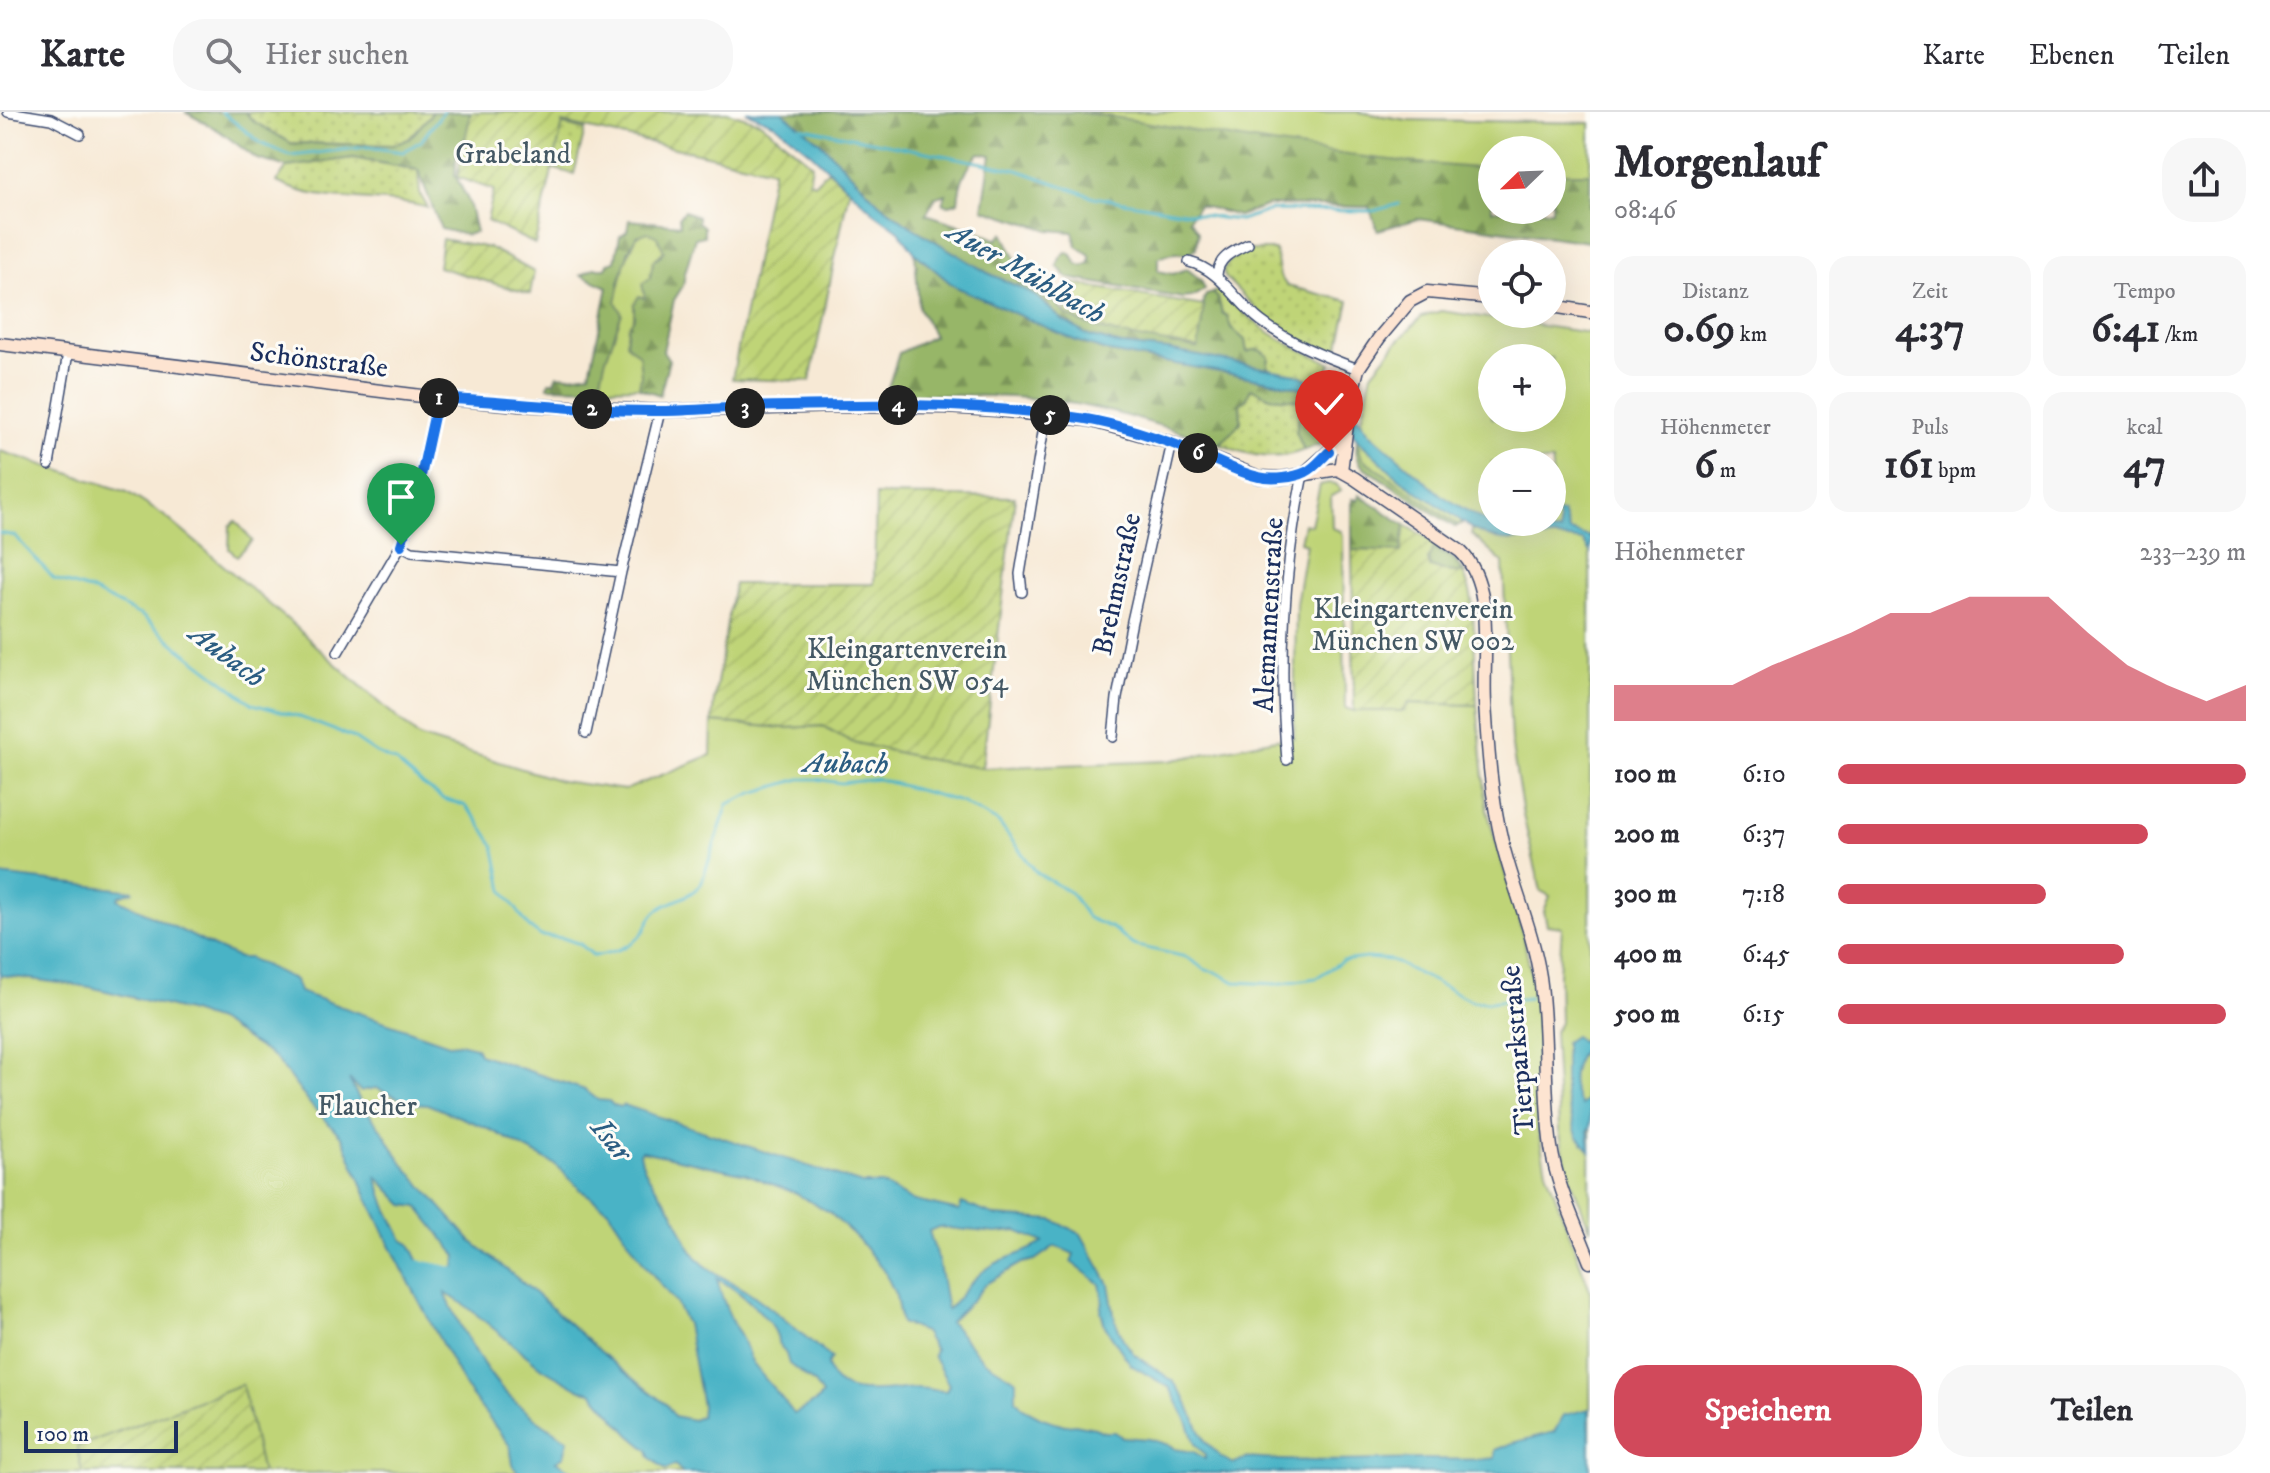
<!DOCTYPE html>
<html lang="de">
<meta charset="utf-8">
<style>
:root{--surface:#fff;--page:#f7f7f7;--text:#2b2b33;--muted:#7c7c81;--line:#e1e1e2;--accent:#d1495b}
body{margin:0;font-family:"IM FELL DW Pica",serif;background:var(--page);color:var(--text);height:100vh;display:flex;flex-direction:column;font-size:30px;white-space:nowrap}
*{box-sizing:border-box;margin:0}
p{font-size:26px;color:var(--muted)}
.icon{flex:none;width:44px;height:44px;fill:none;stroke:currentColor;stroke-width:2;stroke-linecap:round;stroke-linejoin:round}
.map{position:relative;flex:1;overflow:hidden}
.panel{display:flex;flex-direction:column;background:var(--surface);width:680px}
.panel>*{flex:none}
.needle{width:52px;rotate:247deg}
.buttons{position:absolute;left:1478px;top:24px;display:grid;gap:16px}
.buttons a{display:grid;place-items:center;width:88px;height:88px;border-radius:50%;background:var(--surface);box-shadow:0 8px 32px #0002;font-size:40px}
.scale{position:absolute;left:24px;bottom:20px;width:154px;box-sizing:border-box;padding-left:8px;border:4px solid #1b2f5e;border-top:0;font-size:22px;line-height:28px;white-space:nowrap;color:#1b2f5e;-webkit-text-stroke:6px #fdfcf7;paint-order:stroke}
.pin{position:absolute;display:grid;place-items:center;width:68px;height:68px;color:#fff;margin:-82px -34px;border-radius:50% 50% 50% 0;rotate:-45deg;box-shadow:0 0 8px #0007}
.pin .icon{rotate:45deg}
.km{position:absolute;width:40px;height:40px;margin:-20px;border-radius:50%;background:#222;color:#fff;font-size:22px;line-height:40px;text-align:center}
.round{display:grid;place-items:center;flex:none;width:84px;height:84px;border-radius:32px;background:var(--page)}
.overview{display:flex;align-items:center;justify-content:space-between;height:136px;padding:0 24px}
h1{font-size:44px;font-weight:700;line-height:60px}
.stats{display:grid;grid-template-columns:repeat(3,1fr);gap:12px;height:136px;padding:8px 24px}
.stats div{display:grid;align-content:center;border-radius:20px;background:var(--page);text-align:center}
.stats b{font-size:40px;font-weight:700}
.stats small{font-size:22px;font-weight:400}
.stats p{font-size:22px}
.chart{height:224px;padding:16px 24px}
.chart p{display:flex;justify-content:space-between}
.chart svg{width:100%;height:144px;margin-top:8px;fill:var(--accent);opacity:.7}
.primary-button{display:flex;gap:16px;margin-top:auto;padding:16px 24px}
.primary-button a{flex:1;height:92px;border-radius:32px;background:var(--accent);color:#fff;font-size:32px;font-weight:700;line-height:92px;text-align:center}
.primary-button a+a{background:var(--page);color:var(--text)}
ul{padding:0 24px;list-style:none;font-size:26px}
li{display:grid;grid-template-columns:128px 96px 1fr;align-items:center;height:60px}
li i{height:20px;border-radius:10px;background:var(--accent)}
header{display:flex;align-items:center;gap:48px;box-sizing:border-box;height:112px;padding:0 40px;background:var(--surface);border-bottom:2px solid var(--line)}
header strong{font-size:38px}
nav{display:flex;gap:44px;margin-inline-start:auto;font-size:28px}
.search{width:560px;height:72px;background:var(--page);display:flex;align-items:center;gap:20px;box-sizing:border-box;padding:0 28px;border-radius:32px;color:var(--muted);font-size:30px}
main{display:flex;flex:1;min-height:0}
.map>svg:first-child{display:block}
.grass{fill:url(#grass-dots);stroke:#6d826a;stroke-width:2}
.forest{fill:url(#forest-firs);stroke:#597263;stroke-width:2;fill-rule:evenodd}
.park{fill:#bfd477;stroke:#6d826a;stroke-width:2;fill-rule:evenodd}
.garden{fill:url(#garden-furrows);stroke:#6d826a;stroke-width:2;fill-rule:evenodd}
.water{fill:#48b3c6;stroke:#327192;stroke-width:2;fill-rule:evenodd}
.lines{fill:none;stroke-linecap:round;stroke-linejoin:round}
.stream{stroke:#48b3c6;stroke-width:3}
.river{stroke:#48b3c6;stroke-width:18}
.street-casing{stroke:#3c4b70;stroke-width:12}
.secondary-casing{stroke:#3c4b70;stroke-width:15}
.street{stroke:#fff;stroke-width:9}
.secondary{stroke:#fde4d1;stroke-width:12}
.route-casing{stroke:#fff;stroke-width:16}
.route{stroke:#1a73e8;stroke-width:10}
.labels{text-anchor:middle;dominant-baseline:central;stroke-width:6;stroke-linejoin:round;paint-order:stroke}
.park-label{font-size:28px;fill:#445864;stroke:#fdfcf7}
.street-label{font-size:28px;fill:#1b2f5e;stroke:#fdfcf7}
.water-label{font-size:30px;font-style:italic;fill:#2b5d82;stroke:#fdfcf7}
</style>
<header>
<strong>Karte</strong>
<div class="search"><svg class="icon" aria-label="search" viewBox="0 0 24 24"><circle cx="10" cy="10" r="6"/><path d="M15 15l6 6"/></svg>Hier suchen</div>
<nav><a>Karte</a><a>Ebenen</a><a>Teilen</a></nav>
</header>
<main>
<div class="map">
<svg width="1590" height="1361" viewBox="0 0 1590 1361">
<defs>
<pattern id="grass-dots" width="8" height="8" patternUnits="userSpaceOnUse" patternTransform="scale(2)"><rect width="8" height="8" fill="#bfd477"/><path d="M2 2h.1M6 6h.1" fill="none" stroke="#a4b669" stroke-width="1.8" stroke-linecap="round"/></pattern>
<pattern id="forest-firs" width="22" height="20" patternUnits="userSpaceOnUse" patternTransform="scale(2)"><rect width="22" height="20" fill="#97b668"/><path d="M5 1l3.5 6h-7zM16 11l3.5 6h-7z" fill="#7a9459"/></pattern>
<pattern id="garden-furrows" width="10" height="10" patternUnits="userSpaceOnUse" patternTransform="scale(2)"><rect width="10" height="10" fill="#bfd477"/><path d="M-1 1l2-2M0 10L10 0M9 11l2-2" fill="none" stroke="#a4b669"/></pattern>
</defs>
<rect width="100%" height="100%" fill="#fdfcf7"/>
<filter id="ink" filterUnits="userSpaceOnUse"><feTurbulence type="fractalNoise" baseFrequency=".0125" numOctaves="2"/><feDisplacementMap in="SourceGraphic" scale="16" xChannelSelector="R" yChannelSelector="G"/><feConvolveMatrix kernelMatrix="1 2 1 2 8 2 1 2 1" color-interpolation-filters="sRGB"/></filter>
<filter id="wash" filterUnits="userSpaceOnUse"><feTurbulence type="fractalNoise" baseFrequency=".006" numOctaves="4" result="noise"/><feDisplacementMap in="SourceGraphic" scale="32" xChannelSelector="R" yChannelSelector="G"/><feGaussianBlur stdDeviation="1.8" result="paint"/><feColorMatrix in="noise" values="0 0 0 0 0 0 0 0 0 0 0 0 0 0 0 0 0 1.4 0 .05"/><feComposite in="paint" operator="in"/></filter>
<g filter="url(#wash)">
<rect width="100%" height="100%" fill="#f7e9d5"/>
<path class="grass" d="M245 0H433L409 27 393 33 291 31 253 9Z
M544 8 585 18 574 62 535 52Z
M353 46 418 58 420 82 428 96C379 82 323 94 277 70L287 55Z
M1252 138H1275L1280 164 1287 174 1349 189 1337 243 1291 223 1266 207 1225 165 1223 158C1231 146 1237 140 1252 138Z
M1221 175C1255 218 1282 230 1331 251L1322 273 1296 262 1267 258 1269 245 1247 240 1222 201 1218 186 1213 181Z
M1250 275 1270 285 1302 288 1296 320 1304 338C1275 350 1249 344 1220 332L1241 310 1240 292Z"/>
<path class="forest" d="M185 0H245L253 9 291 31 393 33 409 27 433 0H470L467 23 457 38 455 63 469 90 476 120 466 123 441 117 418 58 353 46 287 55 257 47 218 18Z
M782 0H1078L1118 5 1123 0H1358L1407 8 1590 11V130L1418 107 1378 118 1369 95 1268 93 1238 104 1199 93 1189 107 1198 120 1196 136 1188 142C1177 140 1167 141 1158 146V159L1173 162 1187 157 1201 168 1205 177 1192 185 1182 186 1068 166 1057 154 1060 146 1066 140 1072 143 1077 152 1083 154 1090 151V143L1077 134 1073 120 1049 118 983 97 991 43 979 41C965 59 960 67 958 90L950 93 943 92 946 82 936 85 926 102 983 121 997 128 1003 121 1025 165 1055 190 1065 202 1084 212 1121 222 1197 236 1204 187 1206 183 1213 181 1218 186 1222 201 1227 204 1231 216 1245 228 1247 240C1257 236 1262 237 1269 245L1267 258 1167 238 1121 233 1089 224 1062 208 1038 186 1025 178 988 161 910 114 879 91 819 29ZM1492 38H1552V98H1492Z
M684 99 698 105V110L704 115V124L695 126 685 161 683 174 674 188 663 239 669 248 660 283 639 276 641 263 626 231 628 215 634 206V191L639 184 644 186 642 172 653 149 661 143 637 124 629 138 619 171 622 201 605 250 599 276 548 275 549 270H554L557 263 570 264 590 261 608 175 581 163 594 156H606L608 151 615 149 620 124 627 119 629 108 680 113 679 105Z
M915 141 954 174 1074 228 1109 240 1276 270 1315 279 1339 305C1335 331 1326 330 1304 338L1296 320 1302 288 1270 285 1251 276 1247 286 1240 292 1241 310 1220 332C1177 319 1134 304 1090 295 1023 281 954 284 886 282L899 241 934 224 919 196Z
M1357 326 1445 399 1463 411 1455 415 1362 354C1355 345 1356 337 1357 326Z
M1359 383 1405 413 1402 440 1352 438V387L1358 388Z
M1432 436 1453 446 1465 461 1443 459 1430 455 1428 448Z"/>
<path class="park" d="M1078 0H1358L1407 8 1590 11V61H1552V38H1492V57C1416 52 1341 43 1266 31 1203 21 1141 8 1078 0Z
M648 120 657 125 664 139 653 149 650 166 642 172 645 186 639 184 634 192V206L628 215 626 231 639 243 641 263 639 275 599 276 605 250 622 201 616 190 625 150 637 124Z
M1441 199 1590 221V1117L1568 1060 1559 1018 1554 920 1560 911 1559 862 1562 815 1547 813 1544 799 1550 784 1541 779 1523 703 1511 629 1503 451 1471 422 1473 416 1464 410 1458 413 1362 346 1357 329 1372 261 1398 229 1422 205ZM1492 246H1552V306H1492ZM1492 350H1552V410H1492Z
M0 339 127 380 166 405 294 513 321 539 419 625 561 669 625 678 711 643 712 610 785 616 823 614 852 630 982 656 1169 649 1276 627 1294 626 1296 492 1306 432 1300 430 1304 412 1311 413 1320 373 1328 371 1336 372 1341 379 1331 384 1332 416 1341 419 1343 423 1345 596 1354 599H1404L1407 591 1477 593 1487 698 1523 824 1532 866 1540 945 1537 994 1538 1019 1546 1058 1590 1178V1361H0Z
M236 409 252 429 237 444 229 437 230 414Z"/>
<path class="garden" d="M471 0H727L760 10 812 52 809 69 815 71 828 58 849 77 810 269 732 267 773 58 563 11 535 132 487 109 494 78 457 65Z
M442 127 490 136 534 160 530 182 438 155Z
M1070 171 1204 194 1198 236C1153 228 1105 224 1065 202Z
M876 383 1015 385 982 656 931 648 852 630 823 614 785 616 712 610 714 588 734 472H874Z
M1405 413C1444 435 1468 449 1473 496L1477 593 1408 591 1405 599H1354L1352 438 1401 440ZM1433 436 1453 446 1464 461 1443 459 1430 455 1428 447Z
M242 1272 262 1361H82L77 1335Z"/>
<path class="water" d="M746 0H782L819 29 879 91 910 114 988 161 1025 178 1038 186 1062 208 1089 224 1121 233 1167 238 1296 262 1322 273 1342 283 1370 321 1441 383 1486 410 1519 422 1560 420 1558 401H1563L1569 419 1590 425V440L1583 429C1574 428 1565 426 1557 426 1521 425 1507 437 1473 417L1401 368 1361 331 1315 279 1276 270 1109 240 1074 228 954 174 915 141 899 119 877 103 811 41 775 12Z
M0 763 134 779 119 784 118 787 216 836 239 846H249L295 868 299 880 449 932 459 931 476 935 479 942 585 978 598 988 609 989 613 993 620 995 624 993 862 1072H882L911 1088 959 1099 962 1091 996 1104 1053 1108 1081 1122 1109 1172 1115 1208 1123 1227 1134 1242 1173 1269 1184 1285 1205 1329 1221 1345 1233 1352 1247 1346C1307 1351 1366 1348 1427 1347 1450 1347 1472 1349 1495 1346V1338L1512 1331 1554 1320 1564 1303 1589 1297 1590 1361H683L675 1353 666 1358 650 1345 648 1338 630 1323 592 1280 581 1278 539 1254 465 1193 445 1181C457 1209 482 1255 503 1278 521 1298 545 1313 568 1328L564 1344 556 1349 577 1361H518L513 1353 510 1334 465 1275 399 1151 370 1091 342 1025 311 993 274 945 217 909 187 899 90 875 0 863ZM349 967 360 979 376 976 411 991 427 992 487 1016 556 1053 580 1077 608 1098 645 1153 676 1191 687 1212 702 1294 701 1304 693 1308 674 1304 667 1293 618 1255 528 1175 470 1128 403 1052 383 1020 361 991ZM642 1039 746 1062 795 1081 830 1101 858 1127 885 1160 896 1184 901 1211 924 1220 935 1238 933 1244 949 1273 946 1279C936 1279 925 1276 915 1276 887 1278 835 1290 827 1253L831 1246C805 1225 781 1203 753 1183 737 1172 714 1163 700 1149 687 1136 682 1116 673 1100 662 1081 643 1064 640 1041ZM376 1064 404 1093 418 1095 457 1144 453 1166 426 1156 419 1150 410 1132 403 1128 386 1094ZM938 1115 996 1121 1017 1119 1043 1130C1029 1141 1007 1144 991 1154 973 1164 962 1184 947 1198L939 1152 929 1119ZM1055 1134 1074 1142 1071 1150 1100 1172 1103 1188 1101 1199 1105 1214 1118 1234 1131 1253 1170 1276 1187 1309 1195 1332 1205 1342V1347L1194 1340 1175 1337 1172 1334 1149 1327 1122 1325 1115 1320H1104L1095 1316 1075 1312 1065 1313 1042 1306 1023 1296 1016 1287V1268L983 1248 950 1210 975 1185 986 1172 1022 1151 1035 1148ZM717 1167C735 1175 779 1211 778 1231L786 1242 789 1252 814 1271 822 1283 817 1289 794 1302C782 1285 767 1270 754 1253 748 1244 746 1234 741 1225 730 1207 722 1188 717 1167Z
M1574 924 1581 929 1587 925 1590 928V937L1582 939C1571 957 1568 974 1581 993L1586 989 1585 976 1590 974V1015L1588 1018 1590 1039 1577 1024 1565 984V930Z"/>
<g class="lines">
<path class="stream" d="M222 0 262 32 290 44 367 35 403 40 421 29 443 0
M800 15 1018 58 1094 85 1220 106 1240 108 1271 98 1373 99 1399 92
M0 421 15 424 54 467 92 479 142 504 178 535 253 592 297 604 352 625 376 641 396 650 420 671 443 687 464 693 476 706 494 733 503 778 529 815 541 824 563 826 580 832 594 844C614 840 632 836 644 819 648 812 651 803 658 798 672 787 686 789 701 772L728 692 753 681 800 667H816L841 671 878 667 961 690 998 710 1037 761 1071 781 1088 806 1112 816 1133 833 1186 845 1206 858 1216 860 1235 870 1276 872 1316 866 1342 849 1367 846 1391 848 1472 889 1489 890 1529 886"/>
<path class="river" d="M420 1157 476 1169"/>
</g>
</g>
<g filter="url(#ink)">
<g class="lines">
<g class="street-casing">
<path id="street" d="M8 0 51 7 80 22
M1189 150C1221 158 1236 190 1261 209 1290 231 1325 245 1358 257
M1217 163C1218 145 1234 139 1248 132
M49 353 68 241
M401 433 412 439 621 460
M1022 480 1020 462 1046 302
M338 540 401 433 409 412 438 286
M586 621 621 460 660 299
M1113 625 1117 586 1132 509 1172 331
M1287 648C1278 554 1284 454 1303 362"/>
</g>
<g class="secondary-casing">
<path id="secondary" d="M1552 194 1590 200
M0 232 438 286 519 293 660 299 838 294 945 295 997 298 1089 308 1172 331 1259 365 1281 366 1338 357 1354 366 1460 439C1496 473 1482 544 1485 591 1488 638 1491 684 1502 730 1513 775 1533 819 1540 865 1548 921 1543 979 1551 1035 1557 1075 1576 1113 1590 1150
M1341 359 1350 289 1358 257 1379 226 1410 189 1427 180 1492 186
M1306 360 1345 325"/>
</g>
<use href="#street" class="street"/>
<use href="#secondary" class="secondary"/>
</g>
</g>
<g class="lines" filter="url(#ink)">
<g class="route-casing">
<path id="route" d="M401 433 416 387 438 286C513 290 587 300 662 299 690 299 719 296 747 295 860 292 975 289 1086 307 1126 314 1165 328 1202 343 1220 350 1239 361 1259 365 1272 368 1294 366 1306 360 1315 356 1322 346 1329 340"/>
</g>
<use href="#route" class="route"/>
</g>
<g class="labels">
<g class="park-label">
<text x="513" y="42">Grabeland</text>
<text x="1413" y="497">Kleingartenverein<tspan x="1413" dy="32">München SW 002</tspan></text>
<text x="907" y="537">Kleingartenverein<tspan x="907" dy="32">München SW 054</tspan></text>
<text x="367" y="994">Flaucher</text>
</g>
<g class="street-label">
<text transform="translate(319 248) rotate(7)">Schönstraße</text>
<text transform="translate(1117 472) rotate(-78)">Brehmstraße</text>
<text transform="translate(1269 503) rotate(-87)">Alemannenstraße</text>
<text transform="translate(1518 938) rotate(-95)">Tierparkstraße</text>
</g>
<g class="water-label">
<text transform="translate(1026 161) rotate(30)">Auer Mühlbach</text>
<text transform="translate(227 544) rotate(37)">Aubach</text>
<text transform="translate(846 652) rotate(1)">Aubach</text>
<text transform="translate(611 1028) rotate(51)">Isar</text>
</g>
</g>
</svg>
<div class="buttons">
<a><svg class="needle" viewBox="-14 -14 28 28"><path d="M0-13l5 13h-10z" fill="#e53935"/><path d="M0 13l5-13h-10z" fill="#7c7c81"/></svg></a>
<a><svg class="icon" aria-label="locate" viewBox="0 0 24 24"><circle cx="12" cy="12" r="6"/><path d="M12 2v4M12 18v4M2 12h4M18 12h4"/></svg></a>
<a>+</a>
<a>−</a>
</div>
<div class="scale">100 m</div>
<div class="pin" style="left:401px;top:433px;background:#1e9e55"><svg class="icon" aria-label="arrive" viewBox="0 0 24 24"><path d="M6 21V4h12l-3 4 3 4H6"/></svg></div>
<div class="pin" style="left:1329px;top:340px;background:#d93025"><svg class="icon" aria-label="check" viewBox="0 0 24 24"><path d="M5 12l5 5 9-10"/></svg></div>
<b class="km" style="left:439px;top:286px">1</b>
<b class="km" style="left:592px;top:297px">2</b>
<b class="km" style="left:745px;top:296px">3</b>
<b class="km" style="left:898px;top:293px">4</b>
<b class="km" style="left:1050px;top:303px">5</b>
<b class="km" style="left:1198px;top:341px">6</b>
</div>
<section class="panel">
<div class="overview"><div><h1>Morgenlauf</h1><p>08:46</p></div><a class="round"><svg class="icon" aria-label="share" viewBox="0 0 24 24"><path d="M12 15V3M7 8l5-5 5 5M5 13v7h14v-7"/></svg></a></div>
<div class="stats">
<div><p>Distanz</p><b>0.69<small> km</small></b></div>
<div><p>Zeit</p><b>4:37</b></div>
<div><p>Tempo</p><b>6:41<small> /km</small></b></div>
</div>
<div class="stats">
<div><p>Höhenmeter</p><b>6<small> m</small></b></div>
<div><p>Puls</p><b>161<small> bpm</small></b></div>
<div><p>kcal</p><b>47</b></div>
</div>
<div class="chart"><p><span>Höhenmeter</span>233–239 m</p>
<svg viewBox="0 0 160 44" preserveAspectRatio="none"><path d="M0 44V33L10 33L20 33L30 33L40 27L50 22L60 17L70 11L80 11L90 6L100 6L110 6L120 17L130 27L140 33L150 38L160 33V44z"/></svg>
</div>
<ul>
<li><b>100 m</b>6:10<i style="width:100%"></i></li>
<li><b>200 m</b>6:37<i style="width:76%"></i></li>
<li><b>300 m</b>7:18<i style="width:51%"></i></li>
<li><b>400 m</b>6:45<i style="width:70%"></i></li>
<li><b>500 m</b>6:15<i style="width:95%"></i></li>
</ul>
<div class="primary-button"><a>Speichern</a><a>Teilen</a></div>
</section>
</main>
